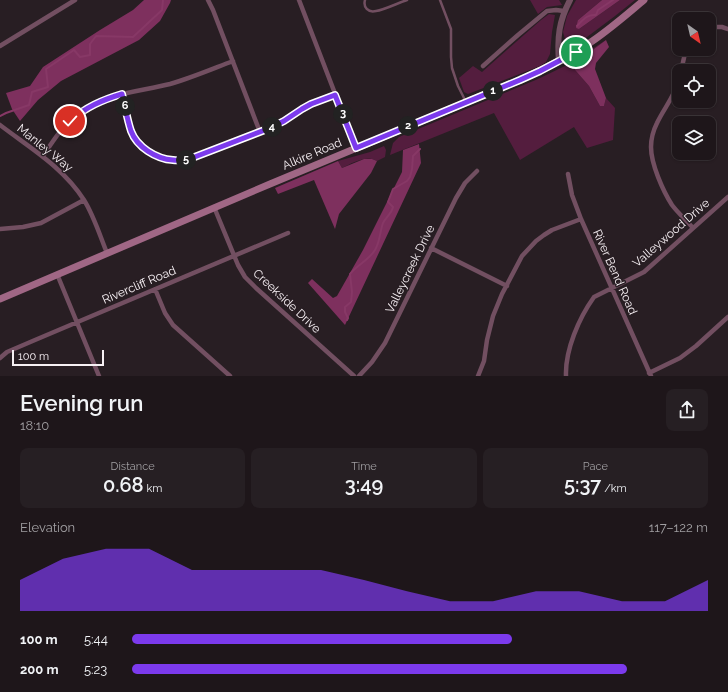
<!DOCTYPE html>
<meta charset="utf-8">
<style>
:root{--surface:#1e161a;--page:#261f23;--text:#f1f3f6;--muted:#a19fa2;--line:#3c3539;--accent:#7c3aed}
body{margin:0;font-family:Raleway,sans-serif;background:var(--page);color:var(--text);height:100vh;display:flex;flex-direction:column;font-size:15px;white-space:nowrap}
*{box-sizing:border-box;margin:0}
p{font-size:13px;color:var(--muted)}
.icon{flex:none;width:22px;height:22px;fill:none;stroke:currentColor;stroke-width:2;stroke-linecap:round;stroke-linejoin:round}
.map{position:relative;height:376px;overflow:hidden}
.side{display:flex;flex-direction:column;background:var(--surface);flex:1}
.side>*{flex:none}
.needle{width:26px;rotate:146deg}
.tools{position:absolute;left:672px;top:12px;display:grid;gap:8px}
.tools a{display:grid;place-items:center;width:44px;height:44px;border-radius:8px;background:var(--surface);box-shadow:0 1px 3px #0004,0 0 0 1px var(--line);font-size:20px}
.scale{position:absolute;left:12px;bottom:10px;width:92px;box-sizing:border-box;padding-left:4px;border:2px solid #f7f0f4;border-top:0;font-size:11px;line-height:14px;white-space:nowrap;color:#f7f0f4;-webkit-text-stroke:3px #281e23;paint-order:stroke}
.pin{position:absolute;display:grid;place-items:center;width:34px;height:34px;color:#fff;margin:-17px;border:2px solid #fff;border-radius:50%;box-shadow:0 1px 4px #0007}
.km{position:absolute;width:20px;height:20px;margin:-10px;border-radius:50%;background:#222;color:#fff;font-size:11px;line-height:20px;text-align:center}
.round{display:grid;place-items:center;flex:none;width:42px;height:42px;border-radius:8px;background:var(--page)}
.summary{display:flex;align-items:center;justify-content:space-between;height:68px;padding:0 20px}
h1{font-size:22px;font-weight:600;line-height:30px}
.stats{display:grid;grid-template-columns:repeat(3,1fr);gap:6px;height:68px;padding:4px 20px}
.stats div{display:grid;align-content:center;border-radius:8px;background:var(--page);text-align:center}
.stats b{font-size:20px;font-weight:600}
.stats small{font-size:11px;font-weight:400}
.stats p{font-size:11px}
.chart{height:112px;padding:8px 20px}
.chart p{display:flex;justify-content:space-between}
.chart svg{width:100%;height:72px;margin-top:4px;fill:var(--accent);opacity:.7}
ul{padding:0 20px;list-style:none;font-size:13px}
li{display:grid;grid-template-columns:64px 48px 1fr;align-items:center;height:30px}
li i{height:10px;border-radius:5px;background:var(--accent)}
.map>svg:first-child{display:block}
.green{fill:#541d3e}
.forest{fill:#7e305e}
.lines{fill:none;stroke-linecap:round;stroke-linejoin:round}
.stream{stroke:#873866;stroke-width:2}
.service{stroke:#724f61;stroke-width:2.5}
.minor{stroke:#724f61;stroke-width:4.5}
.tertiary{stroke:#724f61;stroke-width:6}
.secondary{stroke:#a06785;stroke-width:7}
.route-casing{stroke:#fff;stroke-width:8}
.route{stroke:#7c3aed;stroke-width:5}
.labels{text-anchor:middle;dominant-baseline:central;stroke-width:3;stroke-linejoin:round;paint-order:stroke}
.street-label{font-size:12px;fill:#f7f0f4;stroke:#281e23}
</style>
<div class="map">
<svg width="728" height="376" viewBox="0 0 728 376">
<rect width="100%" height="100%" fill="#281e23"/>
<path class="green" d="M530 0H559L562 5 547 7 538 14Z
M576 0H602L578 20 579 29 620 0H635L615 16 583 40 576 42 570 43 565 39 563 32 567 16Z
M549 14 555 15 552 32 550 54 546 62 540 66 468 94 464 92 459 78 473 66 482 72 541 20Z
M606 40 575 63V70L589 86 600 106H604L606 98 615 108 613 140 587 148 574 127 520 160 494 113 390 155 393 143 399 137 538 79 567 65Z
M384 146 386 150 385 157 377 161C365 155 353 163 342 168L338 161 370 152Z"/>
<path class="forest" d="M144 0H171L170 3 160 21 139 40 61 81 38 100 20 121 12 109 6 93 30 86 43 67 100 30 133 10Z
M602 0H620L579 29 576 28 578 20Z
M606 40 609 47 596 63 595 69 606 98 604 106H600L589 86 575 70V63Z
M419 144 421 163 345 325 308 283 312 279 333 298 337 296 363 250 402 172 403 150Z
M364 159H372L377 161 371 173 339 214 335 229 314 180 278 194 275 188 338 161 342 168Z"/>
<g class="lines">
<path class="stream" d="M577 26C583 20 587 14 596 15L598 10 613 0
M0 116 6 113 29 105 32 92 48 87 46 69 74 50 80 57 90 55V44L96 36 133 37 162 10 163 0
M347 320 348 318 345 312V307L351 302 352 292 350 274C357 265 369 260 375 250 380 242 380 231 383 223 386 217 392 213 393 207L388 202 393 189 407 181 410 177 412 169 413 156 420 149"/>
<path class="service" d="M365 0C363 7 368 13 376 11 384 10 398 3 407 0
M440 0 451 29V57L452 68 458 86 466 102"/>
<path class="minor" d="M208 0 213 10 260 132
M299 0 356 148
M709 27H722L728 29
M0 46 75 0
M483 66 518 35 547 11 556 10 564 11
M681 71 686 49
M679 79C675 96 664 108 657 123 653 131 651 139 651 147 651 164 663 191 672 205 678 213 686 220 693 228
M122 94C125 106 127 119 131 131 133 135 137 140 140 144 154 160 171 162 192 158L270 128 284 121 302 109 311 104 335 95
M0 125C30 148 63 167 84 200 94 216 100 236 107 253
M43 156C53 141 63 125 78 114 104 93 138 92 170 84 191 78 212 69 233 61
M568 174 572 195 581 219 651 376
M214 207 238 265 245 277 256 288 354 376
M0 229 23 227 41 223 84 200
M431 248 507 286
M57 274 99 376
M155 289 165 313 173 325 230 376
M0 358 7 352 35 340 288 233
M649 373 680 358 696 346 728 317
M359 376 372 362 385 343 456 198 465 183 477 171
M478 376 484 361 487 340 493 316 502 294 522 256 536 241 544 235 552 230 581 219
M566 376C565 350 579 318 594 297L644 272 728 197"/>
<path class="tertiary" d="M559 61C557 37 559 21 570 0"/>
<path class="secondary" d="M0 299 270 184 520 80C543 69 567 58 588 44 608 31 626 15 644 0"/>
</g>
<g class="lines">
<g class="route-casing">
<path id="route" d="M70 121C86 107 102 100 122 94 125 106 127 119 131 131 137 147 156 159 173 160 179 161 185 160 192 158L270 128 284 121 302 109 311 104 335 95 356 148 520 80 540 71 576 52"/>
</g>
<use href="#route" class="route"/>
</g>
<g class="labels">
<g class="street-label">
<text transform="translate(45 148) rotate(39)">Manley Way</text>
<text transform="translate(312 154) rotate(-23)">Alkire Road</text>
<text transform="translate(671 233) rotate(-41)">Valleywood Drive</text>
<text transform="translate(410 269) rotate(-64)">Valleycreek Drive</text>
<text transform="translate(615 272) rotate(66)">River Bend Road</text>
<text transform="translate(139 285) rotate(-23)">Rivercliff Road</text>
<text transform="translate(287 301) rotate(43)">Creekside Drive</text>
</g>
</g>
</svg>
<div class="tools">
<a><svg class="needle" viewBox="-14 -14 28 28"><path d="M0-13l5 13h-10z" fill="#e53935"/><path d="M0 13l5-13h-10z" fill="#a19fa2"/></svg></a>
<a><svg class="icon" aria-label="locate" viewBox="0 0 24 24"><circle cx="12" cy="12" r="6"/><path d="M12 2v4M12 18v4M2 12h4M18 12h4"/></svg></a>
<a><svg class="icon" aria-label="layers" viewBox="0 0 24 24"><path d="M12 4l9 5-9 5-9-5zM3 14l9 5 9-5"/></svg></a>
</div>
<div class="scale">100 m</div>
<div class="pin" style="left:576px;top:52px;background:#1e9e55"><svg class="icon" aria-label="arrive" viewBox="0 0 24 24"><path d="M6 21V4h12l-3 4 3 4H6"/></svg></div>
<div class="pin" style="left:70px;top:121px;background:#d93025"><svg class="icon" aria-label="check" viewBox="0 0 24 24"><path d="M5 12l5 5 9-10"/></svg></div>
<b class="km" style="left:493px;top:91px">1</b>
<b class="km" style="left:408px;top:126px">2</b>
<b class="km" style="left:343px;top:114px">3</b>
<b class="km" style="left:272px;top:127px">4</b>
<b class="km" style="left:186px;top:160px">5</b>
<b class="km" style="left:125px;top:106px">6</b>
</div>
<section class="side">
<div class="summary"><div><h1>Evening run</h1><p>18:10</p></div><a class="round"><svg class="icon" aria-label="share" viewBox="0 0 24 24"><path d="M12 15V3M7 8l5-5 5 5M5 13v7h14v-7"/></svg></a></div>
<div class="stats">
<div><p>Distance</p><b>0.68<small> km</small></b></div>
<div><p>Time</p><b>3:49</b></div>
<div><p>Pace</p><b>5:37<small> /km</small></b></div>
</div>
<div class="chart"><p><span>Elevation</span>117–122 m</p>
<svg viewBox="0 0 160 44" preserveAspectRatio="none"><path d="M0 44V25L10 12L20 6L30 6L40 19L50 19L60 19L70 19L80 25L90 32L100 38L110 38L120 32L130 32L140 38L150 38L160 25V44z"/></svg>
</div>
<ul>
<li><b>100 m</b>5:44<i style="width:66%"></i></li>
<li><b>200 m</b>5:23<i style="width:86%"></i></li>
</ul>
</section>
